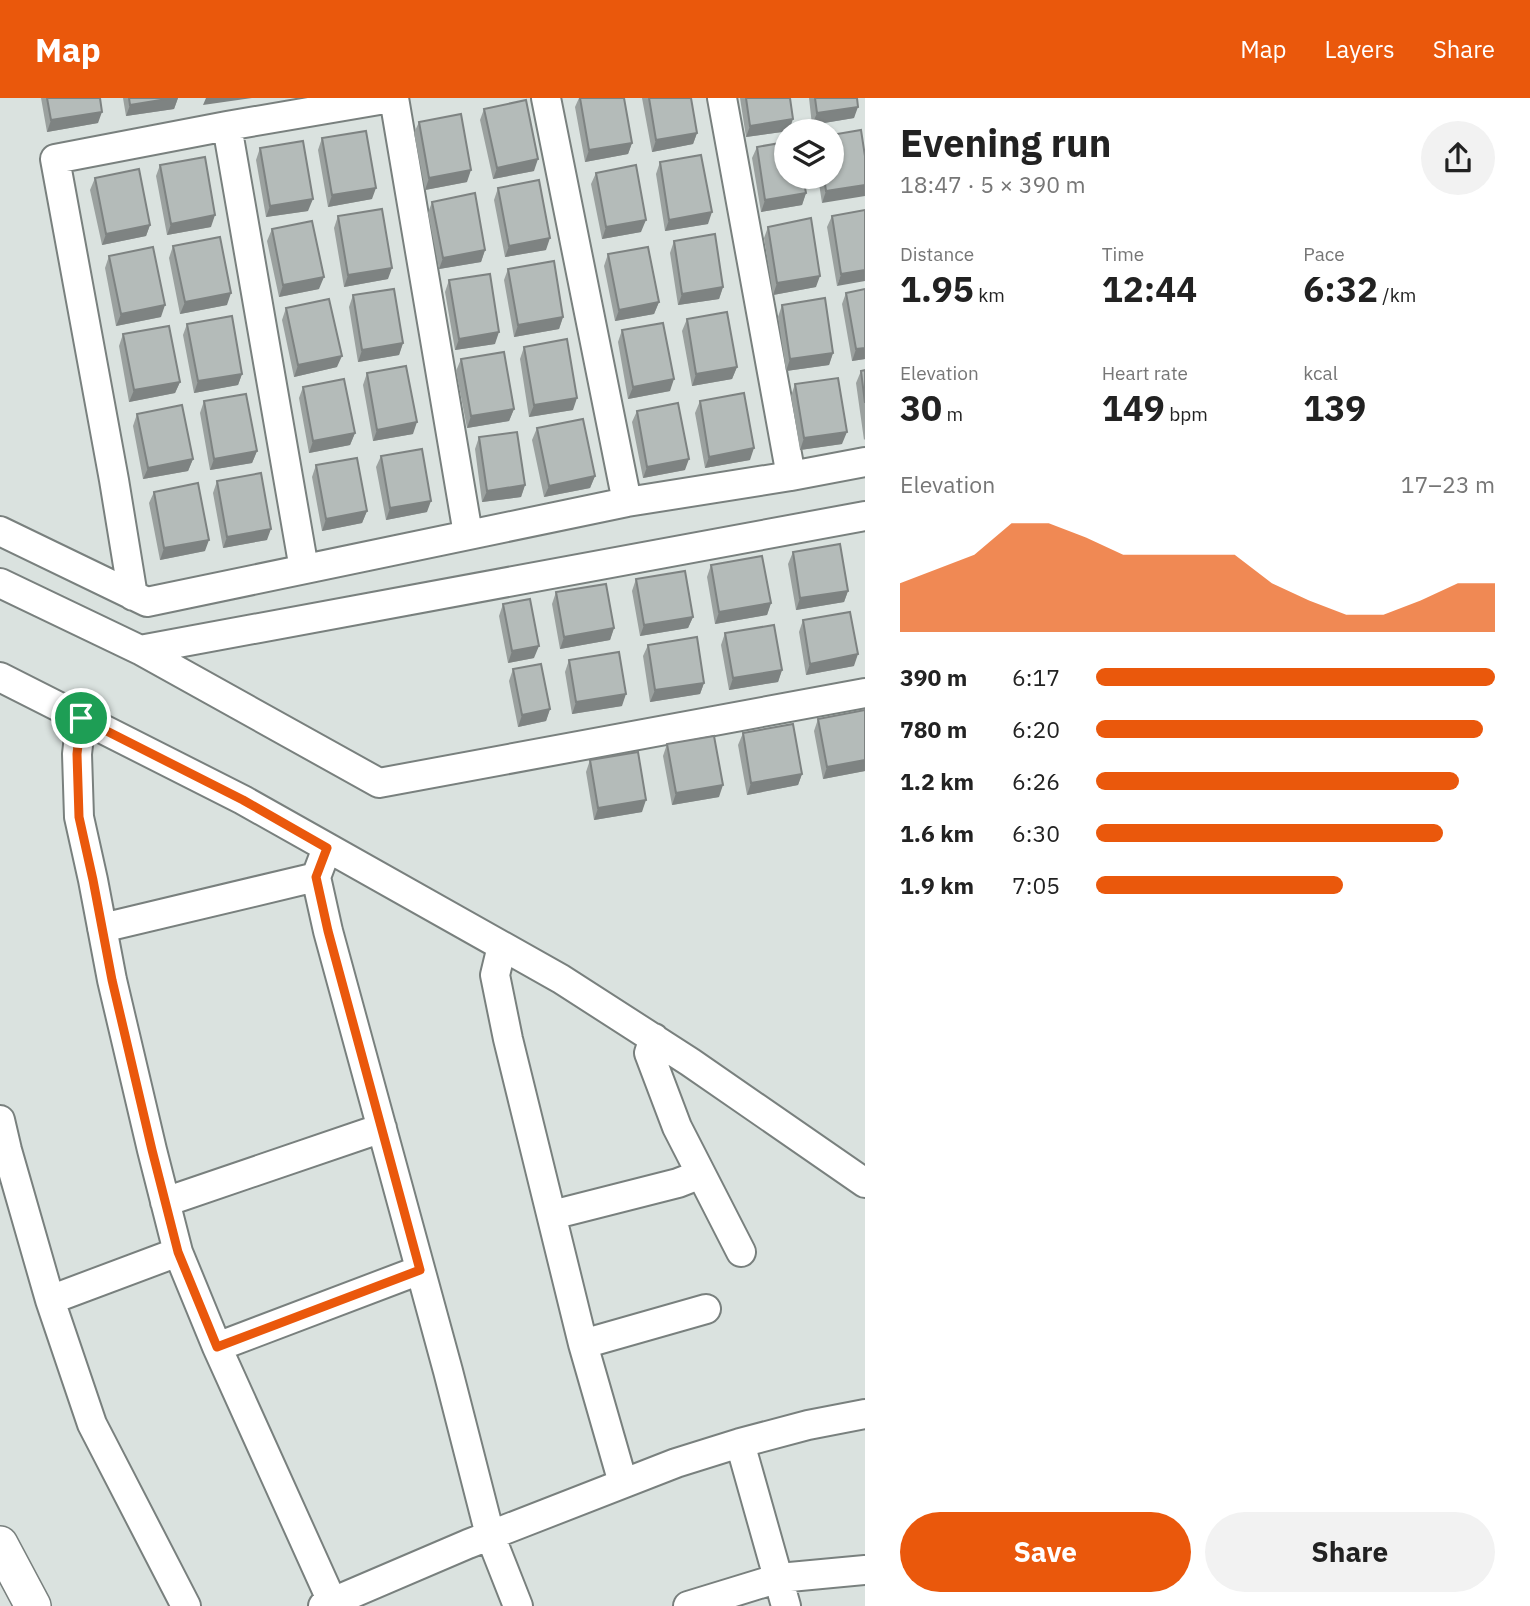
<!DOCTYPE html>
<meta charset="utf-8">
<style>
:root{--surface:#fff;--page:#f2f2f2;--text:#222;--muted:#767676;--accent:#ea580c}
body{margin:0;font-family:"IBM Plex Sans",sans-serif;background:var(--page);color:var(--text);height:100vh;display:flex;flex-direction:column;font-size:26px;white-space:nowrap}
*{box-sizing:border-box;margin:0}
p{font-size:23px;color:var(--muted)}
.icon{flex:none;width:38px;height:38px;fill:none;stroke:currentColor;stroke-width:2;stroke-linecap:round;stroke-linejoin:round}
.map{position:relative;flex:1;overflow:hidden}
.sheet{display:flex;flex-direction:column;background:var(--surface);width:665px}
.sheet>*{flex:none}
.buttons{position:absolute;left:774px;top:21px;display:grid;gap:14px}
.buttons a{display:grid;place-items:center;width:70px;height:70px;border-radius:50%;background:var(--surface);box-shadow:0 2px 5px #0004;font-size:35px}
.pin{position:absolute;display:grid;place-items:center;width:60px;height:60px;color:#fff;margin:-30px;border:4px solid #fff;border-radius:50%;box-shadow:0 2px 7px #0007}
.round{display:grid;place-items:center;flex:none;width:74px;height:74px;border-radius:37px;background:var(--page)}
.head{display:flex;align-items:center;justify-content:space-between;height:119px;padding:0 35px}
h1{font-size:38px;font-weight:800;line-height:52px}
.figures{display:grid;grid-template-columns:repeat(3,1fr);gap:10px;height:119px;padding:7px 35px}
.figures div{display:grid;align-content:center}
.figures b{font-size:35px;font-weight:800}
.figures small{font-size:19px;font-weight:400}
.figures p{font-size:19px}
.chart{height:196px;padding:14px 35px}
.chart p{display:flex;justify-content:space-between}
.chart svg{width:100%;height:126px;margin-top:7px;fill:var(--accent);opacity:.7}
.button{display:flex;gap:14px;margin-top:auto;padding:14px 35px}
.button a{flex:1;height:80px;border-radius:42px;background:var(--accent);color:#fff;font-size:28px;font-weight:800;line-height:80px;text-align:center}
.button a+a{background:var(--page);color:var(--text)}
ul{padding:0 35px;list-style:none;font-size:23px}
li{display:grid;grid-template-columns:112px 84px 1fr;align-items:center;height:52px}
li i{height:18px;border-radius:9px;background:var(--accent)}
header{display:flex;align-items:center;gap:42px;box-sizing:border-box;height:98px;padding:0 35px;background:var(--accent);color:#fff}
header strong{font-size:33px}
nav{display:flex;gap:38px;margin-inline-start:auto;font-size:24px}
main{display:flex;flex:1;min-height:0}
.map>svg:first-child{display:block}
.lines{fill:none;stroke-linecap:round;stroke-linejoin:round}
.minor-casing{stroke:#79807e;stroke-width:32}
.tertiary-casing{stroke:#79807e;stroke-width:38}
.minor{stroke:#fff;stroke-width:28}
.tertiary{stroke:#fff;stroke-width:35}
.wall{fill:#9ba19f}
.shaded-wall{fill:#7e8382}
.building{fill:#b4bbb9;stroke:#7e8382;stroke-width:2}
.route-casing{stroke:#fff;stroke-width:14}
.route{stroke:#ea580c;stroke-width:9}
</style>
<header>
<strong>Map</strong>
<nav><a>Map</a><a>Layers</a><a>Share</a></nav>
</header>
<main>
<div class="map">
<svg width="865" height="1508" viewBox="0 0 865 1508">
<rect width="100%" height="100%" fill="#dae2df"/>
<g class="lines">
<g class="minor-casing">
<path id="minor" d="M394 0 468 436
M546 0 627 404
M722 0 791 378
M227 28 304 471
M0 433 147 504 627 404 791 378 865 364
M0 485 140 552 865 418
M133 498 114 382 55 61 227 28 391 0
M140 552 379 685 865 595
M0 579 243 702 561 881 690 964 865 1085
M81 620 77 656 79 719 93 782 112 882 152 1052 178 1154 217 1249 334 1508
M327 750 316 779 328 833 448 1273 490 1437 518 1508
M102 830 316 779
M502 848 495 877 508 941 583 1246 623 1385
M654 940 649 955 677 1029 741 1154
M0 1022 7 1052 50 1202 92 1326 186 1508
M165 1104 382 1030
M552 1117 678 1085 701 1076
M50 1202 178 1154
M583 1246 706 1211
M217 1249 420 1172
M740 1345 786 1508
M323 1508 468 1446 676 1365 740 1345 808 1327 865 1316
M688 1508 779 1480 865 1472"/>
</g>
<g class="tertiary-casing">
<path id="tertiary" d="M0 1446 33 1508"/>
</g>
<use href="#minor" class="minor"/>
<use href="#tertiary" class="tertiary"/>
</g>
<path class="wall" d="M41 0H100L98 25 47 34Z
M123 0H178L174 11 126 18Z
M579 0H624L632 45 628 56 585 64 575 9Z
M642 0H691L697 35 693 46 652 54Z
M740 0H790L789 33 746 39Z
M809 0H857L854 20 812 27Z
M484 11 534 73 493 81 480 22Z
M419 24 467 84 425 92 414 35Z
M861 32 822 105 818 79H831Z
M322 40 372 101 328 109 318 52Z
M757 49 806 95 802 107 761 114 752 60Z
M260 50 308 113 266 119 256 62Z
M660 64 708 126 665 133 656 76Z
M160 67 211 129 167 137 156 78Z
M596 75 641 134 602 141 591 86Z
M95 80 150 127 146 138 102 147 90 92Z
M498 90 546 152 505 159 494 102Z
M432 104 485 152 481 164 439 171 428 115Z
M865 112 837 188 827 129 832 118Z
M338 118 388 181 344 189 334 130Z
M768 129 816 189 773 197 764 140Z
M272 131 319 191 279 199 267 143Z
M674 143 723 189 719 201 678 207 670 155Z
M173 148 227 207 180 216 169 160Z
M608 156 659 204 654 216 615 223 604 168Z
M109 158 161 219 116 228 105 170Z
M508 171 563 219 559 231 514 239 504 182Z
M449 182 495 246 455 252 445 194Z
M846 195 865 261 852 263 842 206Z
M353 197 403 245 399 257 358 264 349 209Z
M782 207 833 255 829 267 786 273 778 219Z
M286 210 337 269 294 279 282 222Z
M687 221 737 269 732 281 692 288 682 233Z
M187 226 242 276 238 287 194 295 183 237Z
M622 232 670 293 628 301 618 244Z
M123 236 180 284 175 295 129 304 119 248Z
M524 249 573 312 529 319 520 261Z
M461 261 514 311 509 323 467 330 456 273Z
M865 272V341L864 342 856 285 861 273Z
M367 275 413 336 373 343 363 287Z
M795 286 842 346 800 352 791 298Z
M303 289 355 335 350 347 309 355 299 300Z
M204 303 257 353 252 365 210 372 200 315Z
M700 303 750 362 705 370 695 315Z
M637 313 685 372 643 380 632 324Z
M137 316 193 361 188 373 143 381 133 328Z
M537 330 595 378 590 390 544 399 532 342Z
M479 339 525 387 521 399 482 404 475 351Z
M381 358 427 414 386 422 376 369Z
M316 367 367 413 362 425 322 433 312 379Z
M217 383 267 442 223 450 213 395Z
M154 394 205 453 160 462 149 405Z
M793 454 848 493 844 504 796 512 788 466Z
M711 467 771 505 767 517 715 526 707 479Z
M636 481 693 519 688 530 640 538 632 493Z
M556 494 614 530 610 542 560 551 552 506Z
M503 506 534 560 508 565 499 518Z
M803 522 854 568 806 577 799 534Z
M725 535 782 572 778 584 729 592 721 547Z
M648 547 704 585 700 596 650 604 643 558Z
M569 562 622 608 572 616 565 574Z
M513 571 550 611 546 623 518 629 509 583Z
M865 612V673L823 681 814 633 818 621Z
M743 635 802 676 798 687 747 697 738 647Z
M667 646 719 699 672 707 663 658Z
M590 662 642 714 594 722 586 674Z"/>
<path class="shaded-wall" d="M173 0H178L174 11 126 18 130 7Z
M206 0H252L203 7Z
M858 9 854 20 812 27 817 15Z
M102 14 98 25 47 34 51 22Z
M793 21 789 33 746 39 750 28Z
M697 35 693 46 652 54 656 42Z
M632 45 628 56 585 64 589 52Z
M538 61 534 73 493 81 497 70Z
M471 72 467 84 425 92 429 80Z
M865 87V98L822 105 826 93Z
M376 90 372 101 328 109 332 97Z
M806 95 802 107 761 114 765 102Z
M313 101 308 113 266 119 270 108Z
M712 114 708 126 665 133 669 122Z
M215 117 211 129 167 137 171 126Z
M646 122 641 134 602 141 606 129Z
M150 127 146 138 102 147 106 136Z
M550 140 546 152 505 159 509 148Z
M485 152 481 164 439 171 443 160Z
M392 170 388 181 344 189 348 177Z
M865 172V183L837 188 841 176Z
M820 178 816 189 773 197 777 185Z
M324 179 319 191 279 199 283 187Z
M723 189 719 201 678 207 682 196Z
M231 195 227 207 180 216 185 204Z
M659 204 654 216 615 223 619 212Z
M165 207 161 219 116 228 121 216Z
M563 219 559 231 514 239 518 227Z
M499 234 495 246 455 252 459 241Z
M403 245 399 257 358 264 362 252Z
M865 250V261L852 263 856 251Z
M833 255 829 267 786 273 790 261Z
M342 258 337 269 294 279 298 267Z
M737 269 732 281 692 288 696 276Z
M242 276 238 287 194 295 198 283Z
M674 281 670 293 628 301 633 289Z
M180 284 175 295 129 304 134 292Z
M577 300 573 312 529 319 534 307Z
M514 311 509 323 467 330 471 318Z
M417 324 413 336 373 343 377 332Z
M847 334 842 346 800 352 804 340Z
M355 335 350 347 309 355 313 343Z
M754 350 750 362 705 370 709 359Z
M257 353 252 365 210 372 214 361Z
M193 361 188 373 143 381 148 370Z
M689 361 685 372 643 380 647 369Z
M595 378 590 390 544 399 549 388Z
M525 387 521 399 482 404 487 393Z
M431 403 427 414 386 422 390 410Z
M367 413 362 425 322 433 326 421Z
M271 431 267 442 223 450 227 439Z
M209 442 205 453 160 462 164 450Z
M848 493 844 504 796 512 800 500Z
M771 505 767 517 715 526 719 514Z
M693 519 688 530 640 538 644 527Z
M614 530 610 542 560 551 564 539Z
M539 548 534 560 508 565 512 553Z
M858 556 854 568 806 577 810 566Z
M782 572 778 584 729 592 733 580Z
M704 585 700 596 650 604 655 592Z
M626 596 622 608 572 616 576 604Z
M550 611 546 623 518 629 522 617Z
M865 662V673L823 681 827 669Z
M802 676 798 687 747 697 751 685Z
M723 687 719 699 672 707 676 695Z
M646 702 642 714 594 722 598 710Z"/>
<path class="building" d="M47 0H100L102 14 51 22Z
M129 0H173L130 7Z
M580 0H624L632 45 589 52Z
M649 0H691L697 35 656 42Z
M746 0H790L793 21 750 28Z
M815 0H857L858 9 817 15Z
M526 2 538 61 497 70 484 11Z
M461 16 471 72 429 80 419 24Z
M861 32 865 58V87L826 93 824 79H831V37Z
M366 33 376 90 332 97 322 40Z
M303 43 313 101 270 108 260 50Z
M786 44V79H803L806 95 765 102 757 49Z
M701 57 712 114 669 122 660 64Z
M205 59 215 117 171 126 160 67Z
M636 67 646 122 606 129 596 75Z
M139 71 150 127 106 136 95 80Z
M539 82 550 140 509 148 498 90Z
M475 95 485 152 443 160 432 104Z
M382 111 392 170 348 177 338 118Z
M865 112V172L841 176 832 118Z
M811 120 820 178 777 185 768 129Z
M312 123 324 179 283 187 272 131Z
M715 136 723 189 682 196 674 143Z
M220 139 231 195 185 204 173 148Z
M153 149 165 207 121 216 109 158Z
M648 149 659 204 619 212 608 156Z
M554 163 563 219 518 227 508 171Z
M490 176 499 234 459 241 449 182Z
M394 191 403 245 362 252 353 197Z
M865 191V250L856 251 846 195Z
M825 200 833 255 790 261 782 207Z
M329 201 342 258 298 267 286 210Z
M727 214 737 269 696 276 687 221Z
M232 218 242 276 198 283 187 226Z
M663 225 674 281 633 289 622 232Z
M169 228 180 284 134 292 123 236Z
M567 241 577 300 534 307 524 249Z
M504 254 514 311 471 318 461 261Z
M406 268 417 324 377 332 367 275Z
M865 272V305L861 273Z
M838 280 847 334 804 340 795 286Z
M344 281 355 335 313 343 303 289Z
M744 295 754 350 709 359 700 303Z
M246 296 257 353 214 361 204 303Z
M678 305 689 361 647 369 637 313Z
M182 307 193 361 148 370 137 316Z
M583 321 595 378 549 388 537 330Z
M517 334 525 387 487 393 479 339Z
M422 351 431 403 390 410 381 358Z
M357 360 367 413 326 421 316 367Z
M261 375 271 431 227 439 217 383Z
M198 385 209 442 164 450 154 394Z
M840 446 848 493 800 500 793 454Z
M762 458 771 505 719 514 711 467Z
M685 473 693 519 644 527 636 481Z
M606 486 614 530 564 539 556 494Z
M530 501 539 548 512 553 503 506Z
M850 514 858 556 810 566 803 522Z
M774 527 782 572 733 580 725 535Z
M697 539 704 585 655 592 648 547Z
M619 554 626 596 576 604 569 562Z
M541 566 550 611 522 617 513 571Z
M865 612V662L827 669 818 621Z
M793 626 802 676 751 685 743 635Z
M714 638 723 687 676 695 667 646Z
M638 654 646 702 598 710 590 662Z"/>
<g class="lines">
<g class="route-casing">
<path id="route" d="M81 620 243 702 327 750 316 779 328 833 420 1172 217 1249 178 1154 152 1052 112 882 93 782 79 719 77 656Z"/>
</g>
<use href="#route" class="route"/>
</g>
</svg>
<div class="buttons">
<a><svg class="icon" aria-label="layers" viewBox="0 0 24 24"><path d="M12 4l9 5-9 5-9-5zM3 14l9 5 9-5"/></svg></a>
</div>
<div class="pin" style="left:81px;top:620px;background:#1e9e55"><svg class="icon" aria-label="arrive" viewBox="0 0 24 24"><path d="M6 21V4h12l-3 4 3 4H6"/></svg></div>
</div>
<section class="sheet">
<div class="head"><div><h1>Evening run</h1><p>18:47 · 5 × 390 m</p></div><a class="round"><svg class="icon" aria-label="share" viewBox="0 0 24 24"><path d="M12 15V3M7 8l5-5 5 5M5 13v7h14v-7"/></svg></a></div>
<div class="figures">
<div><p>Distance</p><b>1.95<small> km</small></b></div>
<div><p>Time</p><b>12:44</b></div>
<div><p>Pace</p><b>6:32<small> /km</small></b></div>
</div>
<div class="figures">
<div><p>Elevation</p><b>30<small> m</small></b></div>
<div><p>Heart rate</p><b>149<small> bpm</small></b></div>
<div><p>kcal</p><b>139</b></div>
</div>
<div class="chart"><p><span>Elevation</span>17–23 m</p>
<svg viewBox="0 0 160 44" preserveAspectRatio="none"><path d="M0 44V27L10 22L20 17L30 6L40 6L50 11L60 17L70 17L80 17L90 17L100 27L110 33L120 38L130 38L140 33L150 27L160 27V44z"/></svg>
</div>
<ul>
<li><b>390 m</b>6:17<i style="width:100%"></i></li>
<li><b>780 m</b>6:20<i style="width:97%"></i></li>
<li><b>1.2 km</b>6:26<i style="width:91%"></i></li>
<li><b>1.6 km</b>6:30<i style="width:87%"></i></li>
<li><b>1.9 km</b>7:05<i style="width:62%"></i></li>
</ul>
<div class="button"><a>Save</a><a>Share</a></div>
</section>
</main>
